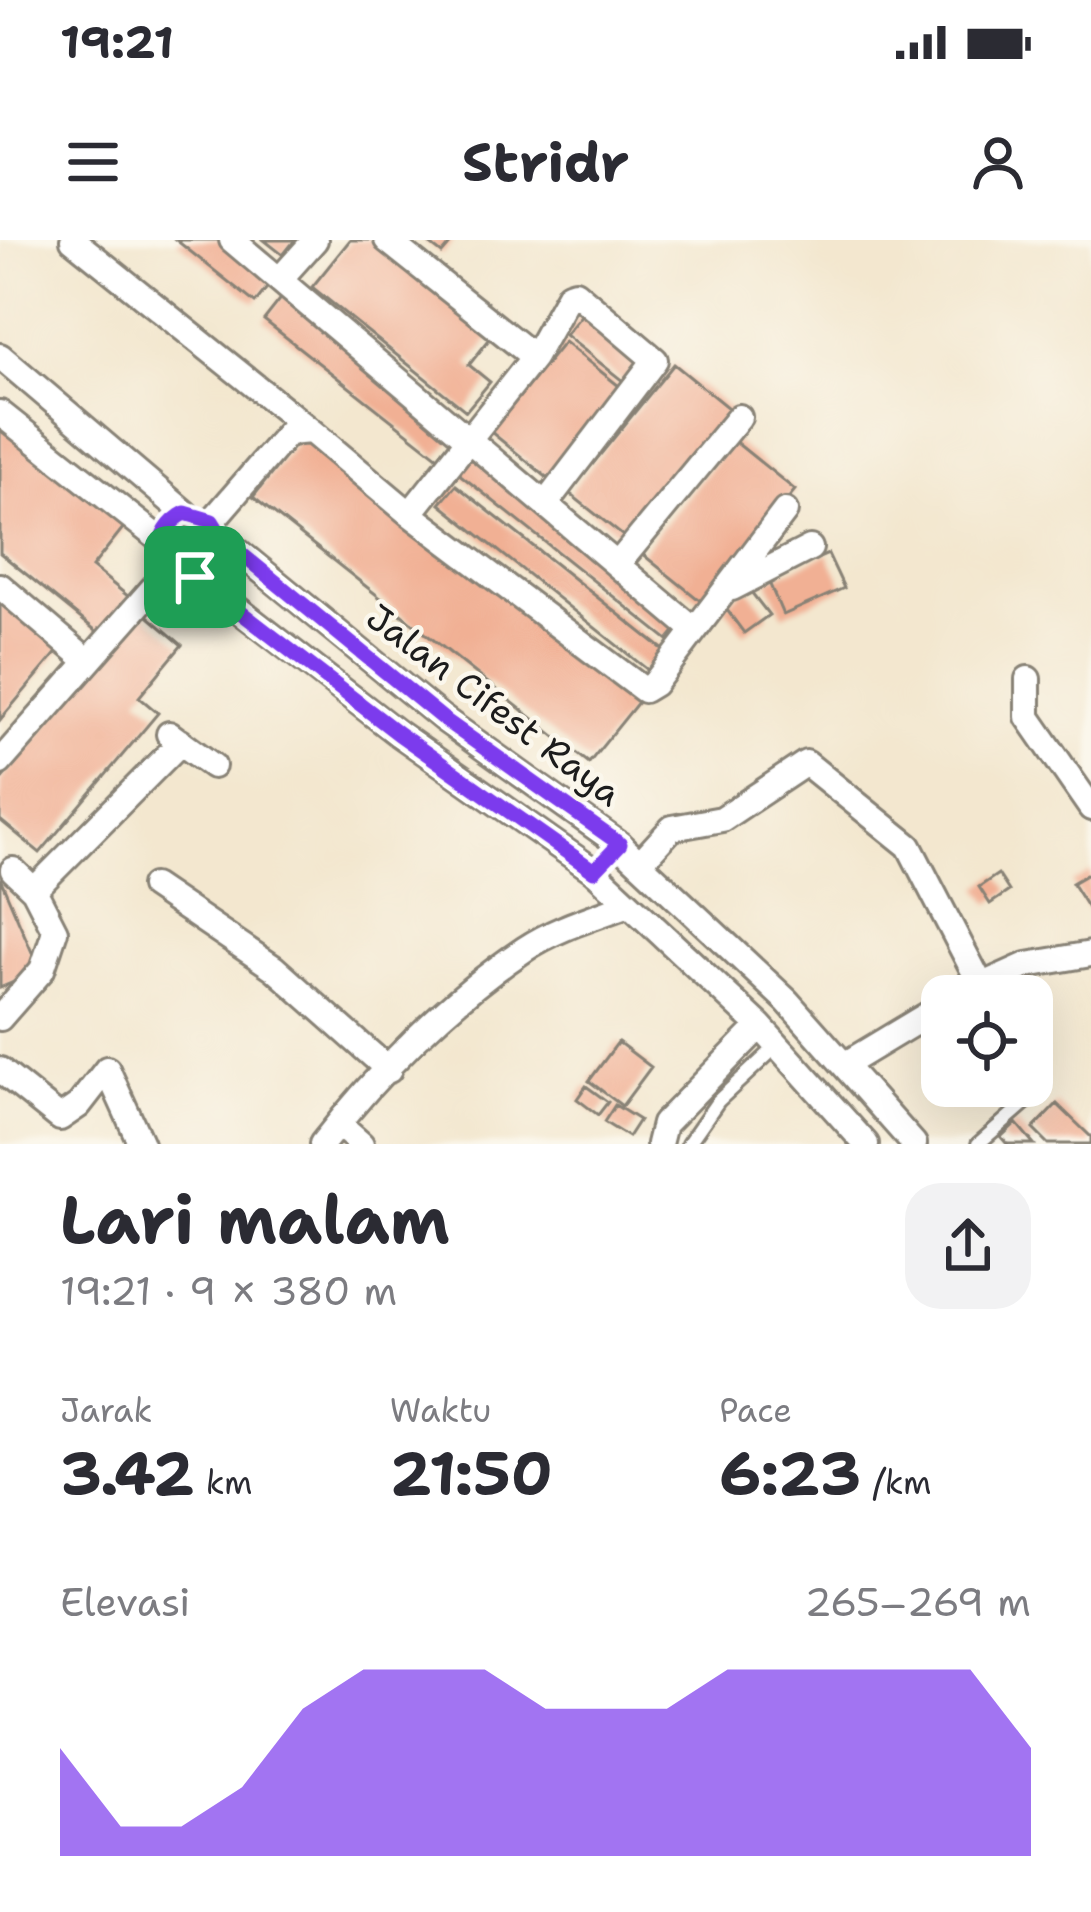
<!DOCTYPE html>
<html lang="id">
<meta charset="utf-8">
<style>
:root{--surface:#fff;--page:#f2f2f3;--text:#2b2b33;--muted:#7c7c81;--accent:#7c3aed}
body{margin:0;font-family:"Shantell Sans",sans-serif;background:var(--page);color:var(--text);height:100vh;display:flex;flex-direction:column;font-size:45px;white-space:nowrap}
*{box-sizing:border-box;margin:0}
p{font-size:39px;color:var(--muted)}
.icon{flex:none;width:66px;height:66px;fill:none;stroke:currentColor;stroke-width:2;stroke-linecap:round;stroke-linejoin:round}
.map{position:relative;height:904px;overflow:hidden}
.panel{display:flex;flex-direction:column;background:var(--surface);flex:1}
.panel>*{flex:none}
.fabs{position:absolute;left:921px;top:735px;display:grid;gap:24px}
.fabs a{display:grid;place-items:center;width:132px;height:132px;border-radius:24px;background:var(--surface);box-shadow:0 12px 48px #0002;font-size:60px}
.pin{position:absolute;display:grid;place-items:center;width:102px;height:102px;color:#fff;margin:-51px;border-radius:24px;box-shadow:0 6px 18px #0006}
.round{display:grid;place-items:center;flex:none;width:126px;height:126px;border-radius:36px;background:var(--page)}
.overview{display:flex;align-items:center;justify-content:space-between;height:204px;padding:0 60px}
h1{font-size:66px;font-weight:700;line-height:90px}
.stats{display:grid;grid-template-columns:repeat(3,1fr);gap:18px;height:204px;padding:12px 60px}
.stats div{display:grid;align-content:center}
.stats b{font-size:60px;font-weight:700}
.stats small{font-size:33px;font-weight:400}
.stats p{font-size:33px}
.chart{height:336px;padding:24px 60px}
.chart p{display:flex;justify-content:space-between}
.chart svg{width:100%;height:216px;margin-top:12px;fill:var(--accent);opacity:.7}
.status{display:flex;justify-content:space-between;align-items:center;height:84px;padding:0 60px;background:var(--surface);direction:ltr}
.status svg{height:33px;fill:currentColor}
header{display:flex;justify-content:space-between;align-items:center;height:156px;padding:0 60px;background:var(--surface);font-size:54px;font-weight:700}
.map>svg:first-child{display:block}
.building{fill:#f1b094}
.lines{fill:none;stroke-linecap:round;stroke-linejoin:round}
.lane-casing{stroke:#888276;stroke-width:18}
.street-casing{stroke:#888276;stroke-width:30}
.lane{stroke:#fff;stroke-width:12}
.street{stroke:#fff;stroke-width:24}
.route-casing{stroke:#fff;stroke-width:24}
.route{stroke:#7c3aed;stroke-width:15}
.labels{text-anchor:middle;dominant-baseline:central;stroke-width:9;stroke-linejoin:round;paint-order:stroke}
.street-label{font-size:36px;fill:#1c1c1c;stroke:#fbf7ec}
</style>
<div class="status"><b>19:21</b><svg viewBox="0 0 49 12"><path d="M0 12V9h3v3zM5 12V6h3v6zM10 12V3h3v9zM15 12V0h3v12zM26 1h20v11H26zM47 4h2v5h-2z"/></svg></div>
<header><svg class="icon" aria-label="menu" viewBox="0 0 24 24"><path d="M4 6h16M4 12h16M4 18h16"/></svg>Stridr<svg class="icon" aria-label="person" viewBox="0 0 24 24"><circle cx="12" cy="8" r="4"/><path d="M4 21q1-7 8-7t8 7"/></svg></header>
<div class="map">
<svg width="1091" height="904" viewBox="0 0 1091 904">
<rect width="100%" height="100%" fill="#fbf7ec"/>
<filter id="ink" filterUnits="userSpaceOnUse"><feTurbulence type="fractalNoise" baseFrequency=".00833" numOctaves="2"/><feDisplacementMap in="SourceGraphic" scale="24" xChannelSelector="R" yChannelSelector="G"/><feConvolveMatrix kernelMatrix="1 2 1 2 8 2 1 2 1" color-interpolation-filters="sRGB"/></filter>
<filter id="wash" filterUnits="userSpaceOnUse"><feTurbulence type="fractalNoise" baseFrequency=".004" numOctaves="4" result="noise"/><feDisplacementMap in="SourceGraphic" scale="48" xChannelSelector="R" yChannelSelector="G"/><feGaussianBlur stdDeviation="2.7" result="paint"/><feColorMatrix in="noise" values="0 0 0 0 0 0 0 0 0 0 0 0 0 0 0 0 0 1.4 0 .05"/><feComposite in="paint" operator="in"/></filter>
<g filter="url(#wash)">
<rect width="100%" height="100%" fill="#f3e7cf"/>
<g id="blocks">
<path class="building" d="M176 0H225L274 39 255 63Z
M264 0H295L283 15Z
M350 0H374L492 96 469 125 490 142 466 171 312 47Z
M424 0H454L442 14Z
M286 52 459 190 438 217 264 80Z
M583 73 646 125 629 146 565 95Z
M564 102 624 150 550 240 491 192Z
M674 124 733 172 628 300 569 253Z
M0 181 127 283 92 327 129 357 100 394 0 313Z
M303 194 639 461 589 523 253 257Z
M733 200 795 250 703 363 641 313Z
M472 215 683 382 668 400 458 233Z
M456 245 665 411 649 431 440 264Z
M828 314 844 348 783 375 768 340Z
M748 348 769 375 744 393 724 366Z
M0 350 64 404 0 480Z
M143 372 182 405 139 457 158 473 40 613 0 580V541Z
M1091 632V673L1072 643Z
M998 634 1009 651 990 664 979 647Z
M0 638 40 731 0 748Z
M618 802 651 827 622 866 589 841Z
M586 846 608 862 598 875 577 859Z
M1057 864 1091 897V904H1048L1033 889Z
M615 865 639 880 628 897 604 882Z
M1016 883 1034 904H1007L1001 897Z"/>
</g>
</g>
<g filter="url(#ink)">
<use href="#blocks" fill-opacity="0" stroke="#888276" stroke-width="3"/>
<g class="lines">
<g class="lane-casing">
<path id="lane" d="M688 904 718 861 777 806
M978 904 1033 856"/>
</g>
<g class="street-casing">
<path id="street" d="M73 0 311 191
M232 0 693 389
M387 0 534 117
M280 39 315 0
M0 116 185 273
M0 173 159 299
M410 274 534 117 569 54 575 52 655 120 546 263
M212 281 288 193 311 191 410 274 644 450 654 444 785 271
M223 299 442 478 619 604 787 761 914 904
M617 325 739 177
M195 336 399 494 594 631 760 786 866 904
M0 346 88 421
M732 348 810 308
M1028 439V477L1091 568
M169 494 213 526
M0 522 170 329
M640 623 672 588 722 579 806 523 909 606 980 743
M153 646 274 728 389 830
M34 650 181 502
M958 756 1027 725 1091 714
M0 778 42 730 55 691 34 650 13 630
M844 825 942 766
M0 830 60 878 79 865 107 829 141 904
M338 884 361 904
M322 904C377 833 450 759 525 709 556 688 595 677 629 664
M659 904 664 884 760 786"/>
</g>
<use href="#lane" class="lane"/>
<use href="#street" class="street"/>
</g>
</g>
<g class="lines" filter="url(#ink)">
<g class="route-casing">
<path id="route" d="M185 273 212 281 223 299 442 478 620 604 594 631 399 494 195 337C152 333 151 291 185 273Z"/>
</g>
<use href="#route" class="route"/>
</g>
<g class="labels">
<g class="street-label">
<text transform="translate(494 465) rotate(37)">Jalan Cifest Raya</text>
</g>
</g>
</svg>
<div class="fabs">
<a><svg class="icon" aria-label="locate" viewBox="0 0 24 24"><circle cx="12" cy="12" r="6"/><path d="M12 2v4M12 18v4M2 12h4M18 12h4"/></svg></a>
</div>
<div class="pin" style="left:195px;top:337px;background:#1e9e55"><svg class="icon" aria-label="arrive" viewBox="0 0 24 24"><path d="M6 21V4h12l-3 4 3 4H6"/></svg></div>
</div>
<section class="panel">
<div class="overview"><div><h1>Lari malam</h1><p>19:21 · 9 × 380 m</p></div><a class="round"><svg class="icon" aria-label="share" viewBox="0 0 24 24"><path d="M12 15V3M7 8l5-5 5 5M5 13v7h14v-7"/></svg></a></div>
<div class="stats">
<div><p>Jarak</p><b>3.42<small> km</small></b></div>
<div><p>Waktu</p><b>21:50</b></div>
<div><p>Pace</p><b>6:23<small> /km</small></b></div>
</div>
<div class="chart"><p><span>Elevasi</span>265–269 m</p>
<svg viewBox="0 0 160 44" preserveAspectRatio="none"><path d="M0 44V22L10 38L20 38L30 30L40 14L50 6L60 6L70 6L80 14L90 14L100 14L110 6L120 6L130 6L140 6L150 6L160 22V44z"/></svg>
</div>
</section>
